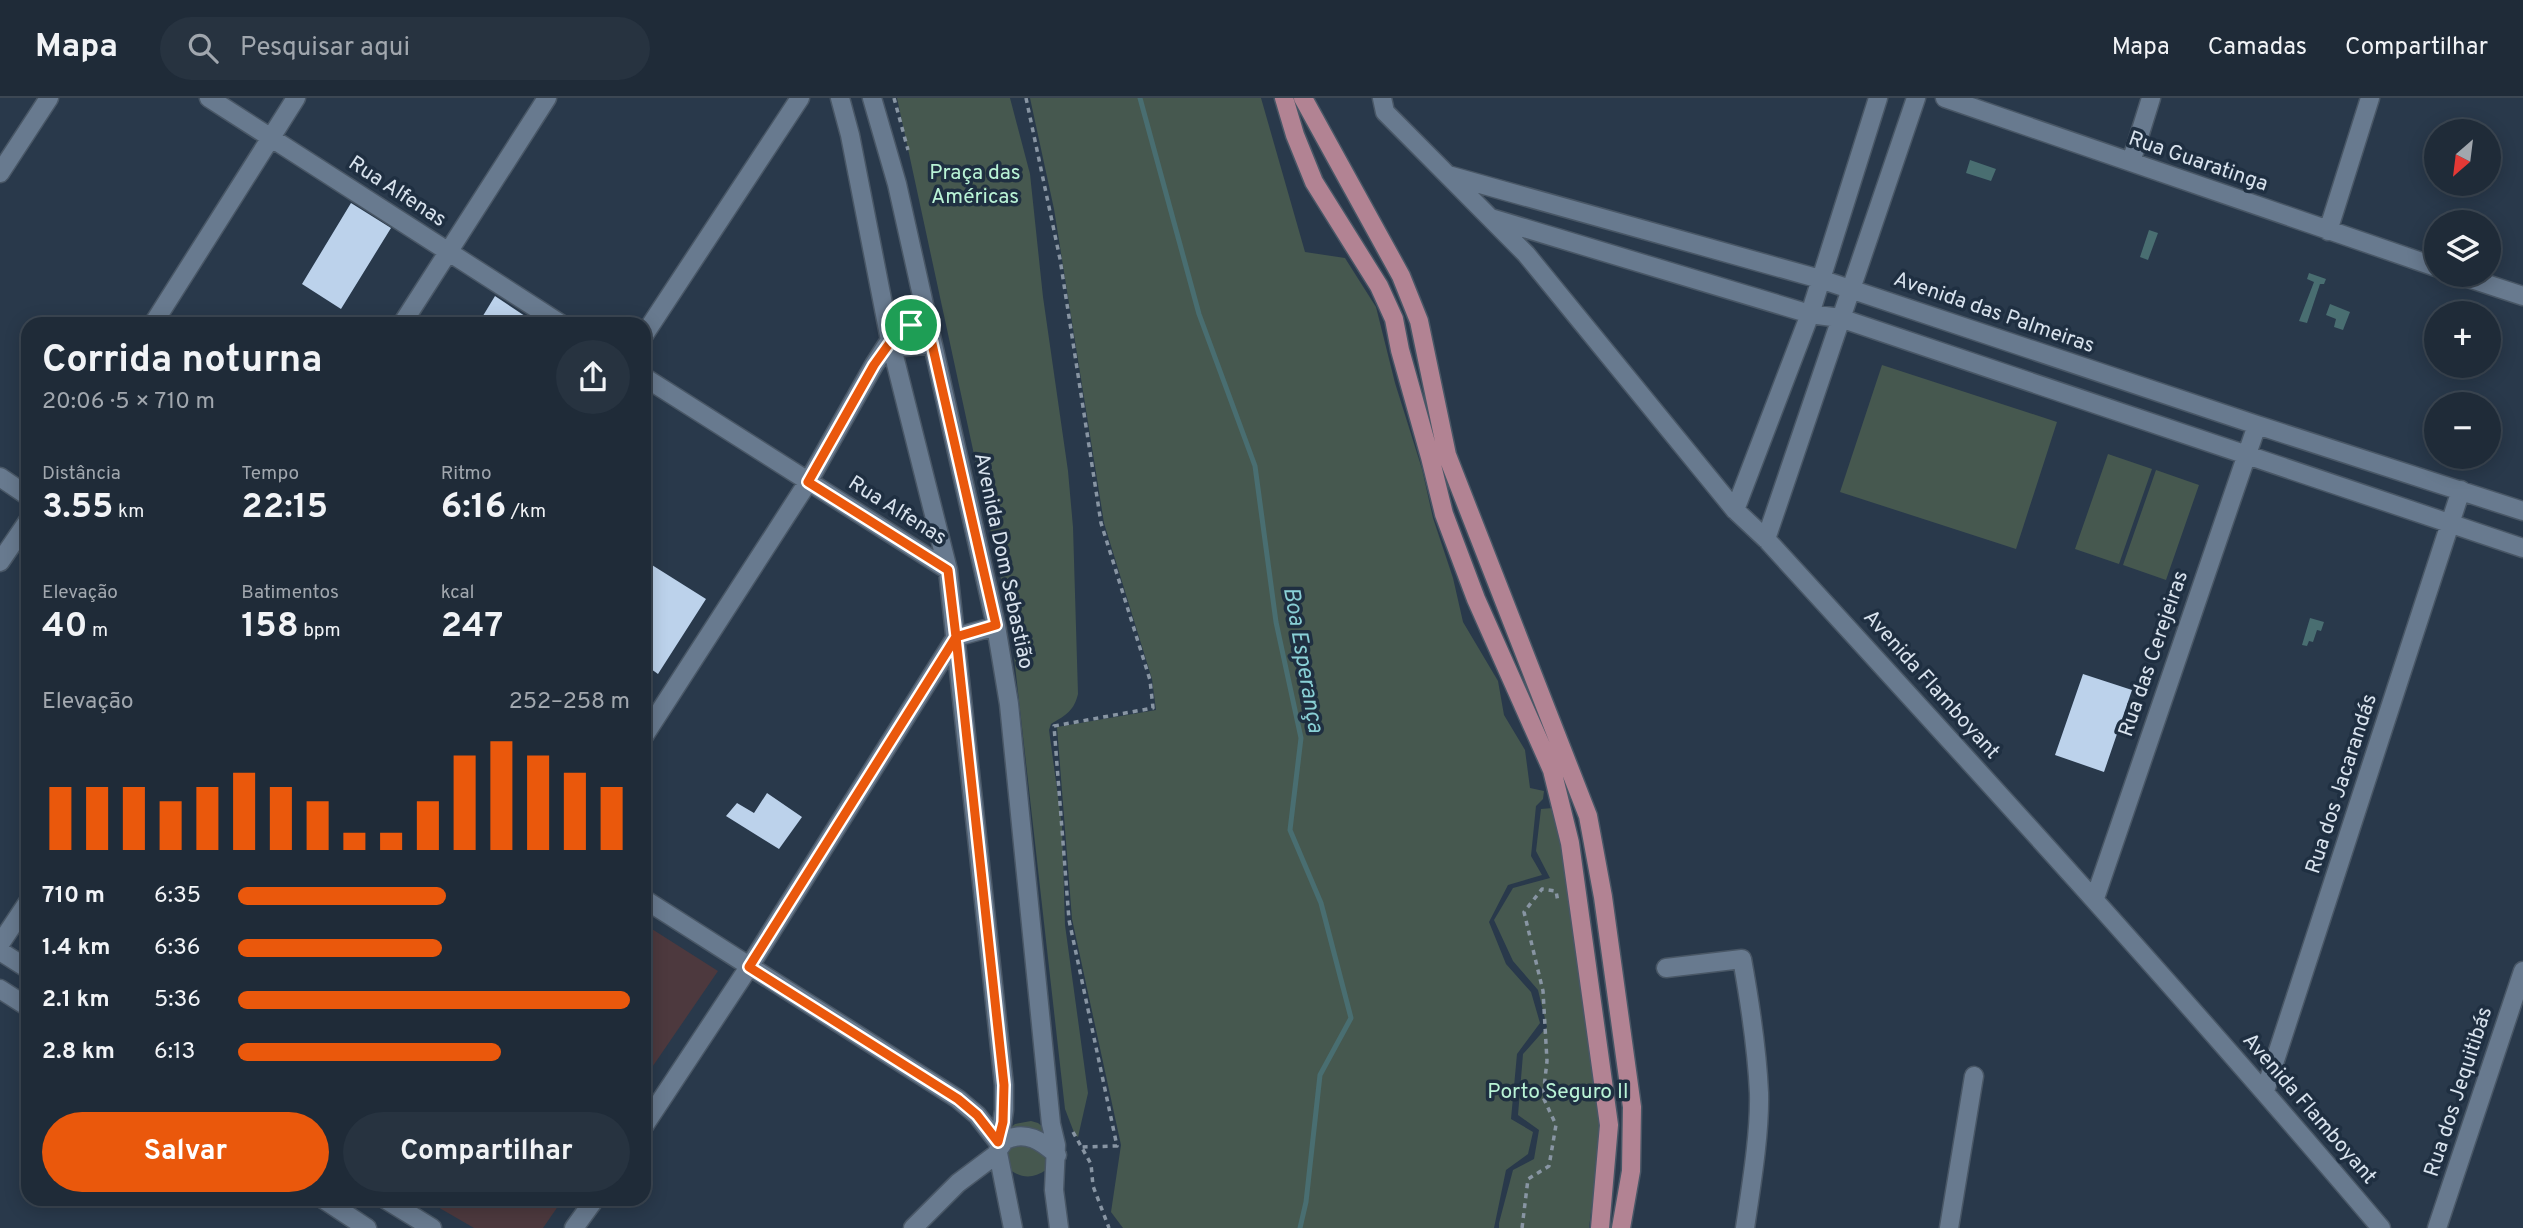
<!DOCTYPE html>
<html lang="pt">
<meta charset="utf-8">
<style>
:root{--surface:#1f2b38;--page:#273340;--text:#f1f3f6;--muted:#a1a7ae;--line:#3c4753;--accent:#ea580c}
body{margin:0;font-family:Overpass,sans-serif;background:var(--page);color:var(--text);height:100vh;display:flex;flex-direction:column;font-size:26px;white-space:nowrap}
*{box-sizing:border-box;margin:0}
p{font-size:23px;color:var(--muted)}
.icon{flex:none;width:38px;height:38px;fill:none;stroke:currentColor;stroke-width:2;stroke-linecap:round;stroke-linejoin:round}
.map{position:relative;flex:1;overflow:hidden}
.sheet{position:absolute;left:21px;top:219px;width:630px;height:889px;display:flex;flex-direction:column;background:var(--surface);border-radius:21px;box-shadow:0 4px 18px #0003,0 0 0 2px var(--line)}
.sheet>*{flex:none}
.needle{width:46px;rotate:208deg}
.buttons{position:absolute;left:2424px;top:21px;display:grid;gap:14px}
.buttons a{display:grid;place-items:center;width:77px;height:77px;border-radius:50%;background:var(--surface);box-shadow:0 4px 18px #0003,0 0 0 2px var(--line);font-size:35px}
.pin{position:absolute;display:grid;place-items:center;width:60px;height:60px;color:#fff;margin:-30px;border:4px solid #fff;border-radius:50%;box-shadow:0 2px 7px #0007}
.round{display:grid;place-items:center;flex:none;width:74px;height:74px;border-radius:37px;background:var(--page)}
.overview{display:flex;align-items:center;justify-content:space-between;height:119px;padding:0 21px}
h1{font-size:38px;font-weight:700;line-height:52px}
.stats{display:grid;grid-template-columns:repeat(3,1fr);gap:10px;height:119px;padding:7px 21px}
.stats div{display:grid;align-content:center}
.stats b{font-size:35px;font-weight:700}
.stats small{font-size:19px;font-weight:400}
.stats p{font-size:19px}
.chart{height:196px;padding:14px 21px}
.chart p{display:flex;justify-content:space-between}
.chart svg{width:100%;height:126px;margin-top:7px;stroke:var(--accent);stroke-width:6}
.action{display:flex;gap:14px;margin-top:auto;padding:14px 21px}
.action a{flex:1;height:80px;border-radius:42px;background:var(--accent);color:#fff;font-size:28px;font-weight:700;line-height:80px;text-align:center}
.action a+a{background:var(--page);color:var(--text)}
ul{padding:0 21px;list-style:none;font-size:23px}
li{display:grid;grid-template-columns:112px 84px 1fr;align-items:center;height:52px}
li i{height:18px;border-radius:9px;background:var(--accent)}
header{display:flex;align-items:center;gap:42px;box-sizing:border-box;height:98px;padding:0 35px;background:var(--surface);border-bottom:2px solid var(--line)}
header strong{font-size:33px}
nav{display:flex;gap:38px;margin-inline-start:auto;font-size:24px}
.search{width:490px;height:63px;background:var(--page);display:flex;align-items:center;gap:18px;box-sizing:border-box;padding:0 24px;border-radius:38px;color:var(--muted);font-size:26px}
.map>svg:first-child{display:block}
.education{fill:#4d393e}
.green{fill:#46584f}
.water{fill:#496e71}
.lines{fill:none;stroke-linecap:round;stroke-linejoin:round}
.stream{stroke:#496e71;stroke-width:5}
.building{fill:#bcd2eb}
.minor-casing{stroke:#495766;stroke-width:21}
.major-casing{stroke:#495766;stroke-width:21}
.path{stroke:#8895a3;stroke-width:3.5;stroke-dasharray:5 5;stroke-linecap:butt}
.minor{stroke:#687a8f;stroke-width:18}
.major{stroke:#b28393;stroke-width:18}
.route-casing{stroke:#fff;stroke-width:14}
.route{stroke:#ea580c;stroke-width:9}
.labels{text-anchor:middle;dominant-baseline:central;stroke-width:7;stroke-linejoin:round;paint-order:stroke}
.street-label{font-size:21px;fill:#d9e3ee;stroke:#1f2f41}
.park-label{font-size:21px;fill:#b9f3d6;stroke:#1f2f41}
.water-label{font-size:23px;font-style:italic;fill:#89d0d6;stroke:#1f2f41}
</style>
<header>
<strong>Mapa</strong>
<div class="search"><svg class="icon" aria-label="search" viewBox="0 0 24 24"><circle cx="10" cy="10" r="6"/><path d="M15 15l6 6"/></svg>Pesquisar aqui</div>
<nav><a>Mapa</a><a>Camadas</a><a>Compartilhar</a></nav>
</header>
<div class="map">
<svg width="2523" height="1130" viewBox="0 0 2523 1130">
<rect width="100%" height="100%" fill="#29394b"/>
<path class="education" d="M644 826 718 873 644 981Z
M424 1101H563L543 1130H474Z"/>
<path class="green" d="M897 0H1010L1030 76 1043 199 1068 373 1073 429 1078 596C1074 613 1066 617 1051 626L1049 632 1062 728 1065 827 1088 995 1078 1039 1075 1037 1065 1011 1010 523Z
M1030 0H1261L1305 154 1345 160 1376 209 1395 285 1422 371 1433 420 1453 480 1463 524 1498 583 1504 617 1525 652 1530 690 1544 693 1543 701 1536 708 1531 758 1542 777 1508 787 1489 824 1506 866 1531 894 1540 925 1517 956 1511 1021 1533 1034 1528 1056 1506 1072 1494 1130H1123L1111 1114 1121 1047 1072 821 1057 629 1156 612 1152 581 1104 425 1054 111Z
M1882 267 2057 324 2016 451 1840 394Z
M2108 356 2152 371 2119 466 2075 451Z
M2156 372 2199 387 2166 482 2123 467Z
M1558 706 1602 1027 1589 1130H1499V1125L1513 1072 1534 1061 1539 1032 1518 1017 1523 956 1547 929 1538 892 1513 863 1494 822 1513 790 1550 780 1536 753 1541 711 1553 710Z
M1031 1023 1038 1025 1050 1035 1046 1072C1034 1080 1023 1081 1010 1072L1003 1036 1015 1026Z"/>
<path class="water" d="M1970 62 1996 71 1991 83 1966 75Z
M2149 132 2158 135 2148 162 2140 159Z
M2309 175 2326 181 2324 186H2320L2307 225 2299 223 2314 184 2307 181Z
M2330 206 2350 214 2343 232 2334 229 2336 221 2326 217Z
M2310 520 2324 524 2321 533 2317 532 2313 544 2309 543 2307 548 2302 547Z"/>
<g class="lines">
<path class="stream" d="M1140 0 1199 216 1255 368 1276 524 1301 640 1290 732 1321 805 1351 920 1320 977 1306 1104 1300 1130"/>
</g>
<path class="building" d="M351 105 391 130 341 211 302 186Z
M495 198 537 226H478Z
M644 462 706 501 658 576 644 566Z
M2083 576 2132 592 2104 674 2055 657Z
M767 695 802 719 779 751 726 718 737 705 754 715Z"/>
<g class="lines">
<g class="minor-casing">
<path id="minor" d="M209 0 561 226
M840 0 850 37 890 242 948 472 1004 987V1012L998 1055 1013 1130
M872 0 897 86 996 528 1009 606 1051 1026 1056 1047 1054 1092 1059 1130
M1382 0 1385 14 1526 156 1735 412 1766 441C1974 668 2182 895 2381 1130
M1945 0 2436 169
M2131 64 2151 0
M0 75 49 0
M1448 77 1820 181 2257 327 2523 413
M1491 120 1810 216 1840 220 2523 450
M2328 133 2370 0
M2459 177 2523 198
M153 226 296 0
M402 226 547 0
M644 237 800 0
M890 242 904 249 932 246
M644 279 948 472
M0 379 28 398
M1735 412 1810 216 1878 0
M1766 441 1916 0
M0 464 28 423
M644 638 808 384 874 267 890 242 899 232 927 224
M2095 800 2257 327
M644 801 958 1001 977 1017 998 1044
M0 846 28 804
M0 853 28 871
M1666 870 1742 861C1750 905 1757 951 1759 995 1760 1036 1751 1089 1745 1130
M0 891 28 909
M2265 993 2461 392
M644 1028 749 869 956 539 996 528
M998 1052 1005 1042C1026 1032 1042 1043 1057 1057
M323 1101 367 1130
M385 1101 432 1130
M574 1130 595 1101
M913 1130 958 1085 998 1055
M1949 1130 1974 978
M2437 1130 2523 873"/>
</g>
<g class="major-casing">
<path id="major" d="M1284 0 1295 37 1314 84 1379 188 1394 221 1400 252 1430 359 1444 416 1476 501 1552 672 1570 745 1609 1027 1600 1130
M1303 0 1401 178 1419 223 1447 357 1588 718 1603 799 1632 1009 1631 1073 1621 1130"/>
</g>
<path class="path" d="M894 0 908 52
M1026 0 1060 161 1101 425 1150 582 1153 610 1054 628 1069 822 1117 1048 1080 1049
M1073 1034 1091 1066 1093 1088 1109 1130
M1522 1130 1528 1081 1549 1068 1556 1027 1543 999 1547 963 1543 893 1524 814 1542 791 1556 793 1558 804"/>
<use href="#minor" class="minor"/>
<use href="#major" class="major"/>
</g>
<g class="lines">
<g class="route-casing">
<path id="route" d="M911 227 899 232 874 267 808 384 948 472 956 539 1004 987 1003 1024 998 1044 977 1017 958 1001 749 869 956 539 996 527 927 224 911 227"/>
</g>
<use href="#route" class="route"/>
</g>
<g class="labels">
<g class="street-label">
<text transform="translate(2198 64) rotate(19)">Rua Guaratinga</text>
<text transform="translate(397 94) rotate(33)">Rua Alfenas</text>
<text transform="translate(1994 215) rotate(19)">Avenida das Palmeiras</text>
<text transform="translate(897 413) rotate(32)">Rua Alfenas</text>
<text transform="translate(1003 463) rotate(78)">Avenida Dom Sebastião</text>
<text transform="translate(2154 556) rotate(-71)">Rua das Cerejeiras</text>
<text transform="translate(1931 587) rotate(48)">Avenida Flamboyant</text>
<text transform="translate(2342 686) rotate(-72)">Rua dos Jacarandás</text>
<text transform="translate(2459 994) rotate(-72)">Rua dos Jequitibás</text>
<text transform="translate(2309 1011) rotate(49)">Avenida Flamboyant</text>
</g>
<g class="park-label">
<text x="975" y="75">Praça das<tspan x="975" dy="24">Américas</tspan></text>
<text x="1558" y="994">Porto Seguro II</text>
</g>
<g class="water-label">
<text transform="translate(1302 562) rotate(80)">Boa Esperança</text>
</g>
</g>
</svg>
<div class="buttons">
<a><svg class="needle" viewBox="-14 -14 28 28"><path d="M0-13l5 13h-10z" fill="#e53935"/><path d="M0 13l5-13h-10z" fill="#a1a7ae"/></svg></a>
<a><svg class="icon" aria-label="layers" viewBox="0 0 24 24"><path d="M12 4l9 5-9 5-9-5zM3 14l9 5 9-5"/></svg></a>
<a>+</a>
<a>−</a>
</div>
<div class="pin" style="left:911px;top:227px;background:#1e9e55"><svg class="icon" aria-label="arrive" viewBox="0 0 24 24"><path d="M6 21V4h12l-3 4 3 4H6"/></svg></div>
<section class="sheet">
<div class="overview"><div><h1>Corrida noturna</h1><p>20:06 · 5 × 710 m</p></div><a class="round"><svg class="icon" aria-label="share" viewBox="0 0 24 24"><path d="M12 15V3M7 8l5-5 5 5M5 13v7h14v-7"/></svg></a></div>
<div class="stats">
<div><p>Distância</p><b>3.55<small> km</small></b></div>
<div><p>Tempo</p><b>22:15</b></div>
<div><p>Ritmo</p><b>6:16<small> /km</small></b></div>
</div>
<div class="stats">
<div><p>Elevação</p><b>40<small> m</small></b></div>
<div><p>Batimentos</p><b>158<small> bpm</small></b></div>
<div><p>kcal</p><b>247</b></div>
</div>
<div class="chart"><p><span>Elevação</span>252–258 m</p>
<svg viewBox="0 0 160 44" preserveAspectRatio="none"><path d="M5 44V22M15 44V22M25 44V22M35 44V27M45 44V22M55 44V17M65 44V22M75 44V27M85 44V38M95 44V38M105 44V27M115 44V11M125 44V6M135 44V11M145 44V17M155 44V22"/></svg>
</div>
<ul>
<li><b>710 m</b>6:35<i style="width:53%"></i></li>
<li><b>1.4 km</b>6:36<i style="width:52%"></i></li>
<li><b>2.1 km</b>5:36<i style="width:100%"></i></li>
<li><b>2.8 km</b>6:13<i style="width:67%"></i></li>
</ul>
<div class="action"><a>Salvar</a><a>Compartilhar</a></div>
</section>
</div>
